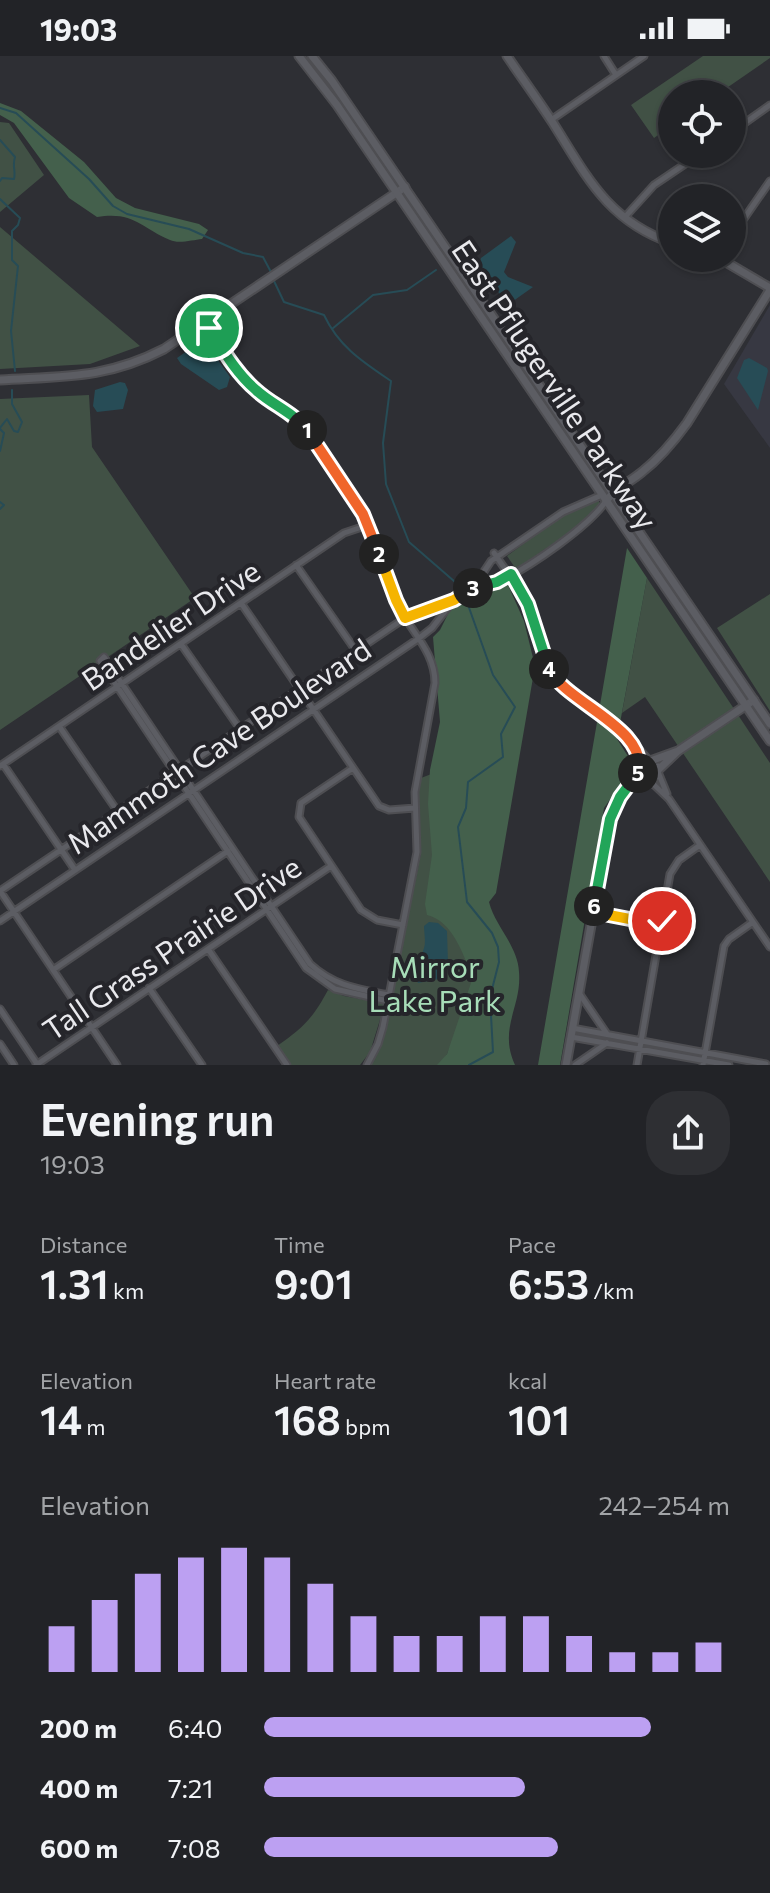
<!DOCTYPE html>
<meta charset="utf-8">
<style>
:root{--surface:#222327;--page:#2e2f33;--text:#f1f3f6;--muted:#a2a4a7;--line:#3f4044;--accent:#bca0f2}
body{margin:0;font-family:Commissioner,sans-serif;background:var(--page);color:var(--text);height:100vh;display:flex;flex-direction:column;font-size:30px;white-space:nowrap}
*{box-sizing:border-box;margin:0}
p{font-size:26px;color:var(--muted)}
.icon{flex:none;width:44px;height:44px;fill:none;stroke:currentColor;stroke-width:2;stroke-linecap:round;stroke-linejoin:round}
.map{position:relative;height:1009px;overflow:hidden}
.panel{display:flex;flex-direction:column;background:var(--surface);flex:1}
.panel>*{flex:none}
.fabs{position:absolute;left:658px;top:24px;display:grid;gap:16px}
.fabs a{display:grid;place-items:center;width:88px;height:88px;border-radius:50%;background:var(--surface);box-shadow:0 2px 6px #0004,0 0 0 2px var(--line);font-size:40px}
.pin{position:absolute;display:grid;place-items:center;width:68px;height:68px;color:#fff;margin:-34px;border:4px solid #fff;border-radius:50%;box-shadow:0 2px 8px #0007}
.km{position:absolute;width:40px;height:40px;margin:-20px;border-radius:50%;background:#222;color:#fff;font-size:22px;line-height:40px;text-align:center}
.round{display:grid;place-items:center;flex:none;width:84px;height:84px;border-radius:32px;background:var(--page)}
.head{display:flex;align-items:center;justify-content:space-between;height:136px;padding:0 40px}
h1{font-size:44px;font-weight:600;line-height:60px}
.figures{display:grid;grid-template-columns:repeat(3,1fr);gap:12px;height:136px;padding:8px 40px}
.figures div{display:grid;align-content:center}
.figures b{font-size:40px;font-weight:600}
.figures small{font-size:22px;font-weight:400}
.figures p{font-size:22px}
.chart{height:224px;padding:16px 40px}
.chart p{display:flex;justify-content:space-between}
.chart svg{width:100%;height:144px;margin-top:8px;stroke:var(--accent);stroke-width:6}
ul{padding:0 40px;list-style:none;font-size:26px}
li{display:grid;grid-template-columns:128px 96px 1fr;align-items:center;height:60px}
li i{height:20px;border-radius:10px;background:var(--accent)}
.status{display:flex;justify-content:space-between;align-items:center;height:56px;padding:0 40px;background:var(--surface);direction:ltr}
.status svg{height:22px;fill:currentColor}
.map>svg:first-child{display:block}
.built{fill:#373842}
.green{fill:#415145}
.forest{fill:#44604c}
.water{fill:#274c56}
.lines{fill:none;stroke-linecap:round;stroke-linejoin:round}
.stream{stroke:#274c56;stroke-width:2}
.minor-casing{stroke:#4e4e52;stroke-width:9}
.tertiary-casing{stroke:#4e4e52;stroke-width:11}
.secondary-casing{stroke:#4e4e52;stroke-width:11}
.minor{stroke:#5c5d63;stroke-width:5}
.tertiary{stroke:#5c5d63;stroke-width:7}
.secondary{stroke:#5c5d63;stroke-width:7}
.split-1-casing{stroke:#fff;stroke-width:16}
.split-2-casing{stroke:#fff;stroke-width:16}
.split-3-casing{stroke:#fff;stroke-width:16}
.split-4-casing{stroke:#fff;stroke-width:16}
.split-5-casing{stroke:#fff;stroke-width:16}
.split-6-casing{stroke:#fff;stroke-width:16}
.split-7-casing{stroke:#fff;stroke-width:16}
.split-1{stroke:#22a559;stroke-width:10}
.split-2{stroke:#f0652b;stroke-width:10}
.split-3{stroke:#f5b400;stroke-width:10}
.split-4{stroke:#22a559;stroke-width:10}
.split-5{stroke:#f0652b;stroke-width:10}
.split-6{stroke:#22a559;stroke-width:10}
.split-7{stroke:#f5b400;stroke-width:10}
.labels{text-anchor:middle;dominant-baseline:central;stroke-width:8;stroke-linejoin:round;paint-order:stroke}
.street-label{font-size:30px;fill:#e9e9ed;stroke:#25252a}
.park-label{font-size:30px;fill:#a7ddb8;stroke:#25252a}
</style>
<div class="status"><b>19:03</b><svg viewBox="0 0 49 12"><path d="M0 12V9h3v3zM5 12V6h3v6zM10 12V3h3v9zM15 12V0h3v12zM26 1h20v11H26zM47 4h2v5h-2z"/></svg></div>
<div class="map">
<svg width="770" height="1009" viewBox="0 0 770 1009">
<rect width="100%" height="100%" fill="#2e2f34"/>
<path class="built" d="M770 249V392L724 328Z"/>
<path class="green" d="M703 0H770V2L718 38H672V69L654 82 631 49Z
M0 66 9 67 44 119 0 156Z
M0 171 140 290 90 308 0 313Z
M89 339 92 391 195 542 0 674V343Z
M594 444 599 445V450L573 474 516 513 507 500 561 460Z
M647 522 770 707V826L645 641 622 657Z
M770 538V655L717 572Z
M447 712 478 927 447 998 440 1009H371L383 984 421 797 417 744 421 722Z
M328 934 344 940 383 947V954L370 996 360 1009H291L277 990C303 972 313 962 328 934Z"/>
<path class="forest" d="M0 47 21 55 84 106 116 142 135 152 199 168 208 174 202 183C193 184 178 188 170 184 141 172 134 155 97 161L69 142 14 67 0 59Z
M627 492 647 522 617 683 631 705 630 715 604 752 560 1009H538Z
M508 529 524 565 535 610 496 837 489 846C495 870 518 890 519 916 522 951 498 972 515 1009H437L447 998 473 921C462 898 454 866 427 859L425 848 432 799 428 748 430 714 440 666 433 581 440 574 450 554 481 534 499 533Z"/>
<path class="water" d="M511 180 516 186 504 216 508 221 533 231 509 248 505 246 479 207 481 202Z
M201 285 205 286 230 321 227 331 219 334 181 308 177 302Z
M749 302 767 312 768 315 758 354 737 322 744 304Z
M120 326 125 327 128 334 123 353 97 356 93 350 95 334Z
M429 866 438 867 447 875 448 908 438 923 418 927C414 914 420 904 424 892 426 886 424 876 424 870Z"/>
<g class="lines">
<path class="stream" d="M0 52 16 57 89 123 113 150 127 158 189 173 243 197 263 201 272 218
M0 84 15 101C12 110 16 115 14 123L2 122 0 125
M0 143 20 162 18 169 12 175V204L18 210 11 275 15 315
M274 225 284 246 324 259C339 291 363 306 391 325L383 387 386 428 409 486 462 532 493 619 515 651 501 678 503 701 468 726 466 752 458 771 467 846 492 877 498 891 499 906 490 941 493 996 469 1009
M332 273 373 239 407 234 436 214
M0 372 7 363 14 375 18 376 22 366 12 348V334
M0 373 4 377 0 395
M0 446 4 449 0 453"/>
<g class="minor-casing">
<path id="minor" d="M604 0 616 19
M551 64 644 0
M732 76 770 49
M625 161 654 129 700 98
M732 180 770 125
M204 266C220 290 234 316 256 335 275 352 296 361 312 382 332 408 356 439 369 470 379 496 386 526 399 551 412 577 435 596 435 627L415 736 417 796 383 971 378 988 367 1009
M494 497 525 542 549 612 555 624 571 639 615 667 650 705
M296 509 356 595
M472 532C482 528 493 528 502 524 531 510 588 471 606 445
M241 547 379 750 389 754 415 752
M181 588 240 673
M100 605 104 601 310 908C334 930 358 933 389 939
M100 605 306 912 335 933 388 945
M59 670 118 756
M3 708 75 814
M0 710 344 477 368 469
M353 712 301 747 299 761 361 854 377 864 403 869
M658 716 667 738
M649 724 669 743 770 891
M0 835 405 562 453 544
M0 835 117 1009
M593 856 661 869
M0 865 418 583 432 572 454 544 475 529 491 505 563 456 602 439
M208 893 287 1009
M53 914 228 795
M149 932 202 1009
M579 937 607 978
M0 953 37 1008
M572 972 766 1008
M571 981 729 1009
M0 988 14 1009
M36 1009 331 810
M575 1009 607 987
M637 1009 670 818 679 804 700 789
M703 1009 724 890 729 883 753 866"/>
</g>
<g class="tertiary-casing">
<path id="tertiary" d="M507 0C522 22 538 44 553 67 587 121 608 165 672 187
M719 202 770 232
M0 324C63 320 106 323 164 293L405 131
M606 445C616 432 630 426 642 416 660 402 674 385 687 367L770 234
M658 714 678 695 754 644
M639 715 642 721 650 724 656 720 658 711
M566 1009 610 763 642 708 678 695"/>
</g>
<g class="secondary-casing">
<path id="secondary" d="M299 0 337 49 770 685
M312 0 332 25 770 668"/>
</g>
<use href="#minor" class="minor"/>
<use href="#tertiary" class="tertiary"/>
<use href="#secondary" class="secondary"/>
</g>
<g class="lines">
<g class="split-1-casing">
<path id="split-1" d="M209 272C223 294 236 317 256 334 272 349 293 356 307 374"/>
</g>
<g class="split-2-casing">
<path id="split-2" d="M307 374 363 458 379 498"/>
</g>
<g class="split-3-casing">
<path id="split-3" d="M379 498 396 544 405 562 454 544 473 532"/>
</g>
<g class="split-4-casing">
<path id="split-4" d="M473 532 497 526 511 518 528 548 549 613"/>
</g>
<g class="split-5-casing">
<path id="split-5" d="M549 613C566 647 650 673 638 717"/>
</g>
<g class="split-6-casing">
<path id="split-6" d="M594 850 610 763 620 741 638 717"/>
</g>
<g class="split-7-casing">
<path id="split-7" d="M594 850 593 856 661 869 662 865"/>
</g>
<use href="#split-1" class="split-1"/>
<use href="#split-2" class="split-2"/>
<use href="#split-3" class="split-3"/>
<use href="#split-4" class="split-4"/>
<use href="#split-5" class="split-5"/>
<use href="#split-6" class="split-6"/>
<use href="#split-7" class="split-7"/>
</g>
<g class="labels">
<g class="street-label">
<text transform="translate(556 328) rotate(56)">East Pflugerville Parkway</text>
<text transform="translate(170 568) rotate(-34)">Bandelier Drive</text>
<text transform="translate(218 689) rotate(-34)">Mammoth Cave Boulevard</text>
<text transform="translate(171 891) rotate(-34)">Tall Grass Prairie Drive</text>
</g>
<g class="park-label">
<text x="435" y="909">Mirror<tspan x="435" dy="34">Lake Park</tspan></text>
</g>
</g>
</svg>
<div class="fabs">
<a><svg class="icon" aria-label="locate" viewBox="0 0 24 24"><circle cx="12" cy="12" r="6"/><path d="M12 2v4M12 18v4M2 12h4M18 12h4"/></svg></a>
<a><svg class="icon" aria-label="layers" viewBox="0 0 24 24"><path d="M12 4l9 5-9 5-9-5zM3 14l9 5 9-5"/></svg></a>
</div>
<div class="pin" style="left:209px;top:272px;background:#1e9e55"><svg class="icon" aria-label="arrive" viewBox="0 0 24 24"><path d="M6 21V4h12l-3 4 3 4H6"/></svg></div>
<div class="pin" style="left:662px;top:865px;background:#d93025"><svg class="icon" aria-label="check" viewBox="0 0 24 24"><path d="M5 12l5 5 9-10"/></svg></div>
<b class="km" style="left:307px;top:374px">1</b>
<b class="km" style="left:379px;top:498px">2</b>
<b class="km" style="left:473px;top:532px">3</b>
<b class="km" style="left:549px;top:613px">4</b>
<b class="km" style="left:638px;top:717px">5</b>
<b class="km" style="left:594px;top:850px">6</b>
</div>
<section class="panel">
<div class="head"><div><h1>Evening run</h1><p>19:03</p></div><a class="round"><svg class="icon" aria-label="share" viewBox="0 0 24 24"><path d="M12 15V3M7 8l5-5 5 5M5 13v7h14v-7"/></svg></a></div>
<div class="figures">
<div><p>Distance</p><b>1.31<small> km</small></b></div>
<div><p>Time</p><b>9:01</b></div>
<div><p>Pace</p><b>6:53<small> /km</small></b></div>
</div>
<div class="figures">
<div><p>Elevation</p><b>14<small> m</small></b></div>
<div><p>Heart rate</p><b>168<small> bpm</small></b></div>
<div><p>kcal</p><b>101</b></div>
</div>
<div class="chart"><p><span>Elevation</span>242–254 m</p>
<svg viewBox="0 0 160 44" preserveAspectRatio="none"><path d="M5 44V30M15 44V22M25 44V14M35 44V9M45 44V6M55 44V9M65 44V17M75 44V27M85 44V33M95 44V33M105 44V27M115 44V27M125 44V33M135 44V38M145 44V38M155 44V35"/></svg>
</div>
<ul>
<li><b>200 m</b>6:40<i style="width:83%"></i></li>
<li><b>400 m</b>7:21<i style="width:56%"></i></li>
<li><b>600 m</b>7:08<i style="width:63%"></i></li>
</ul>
</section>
